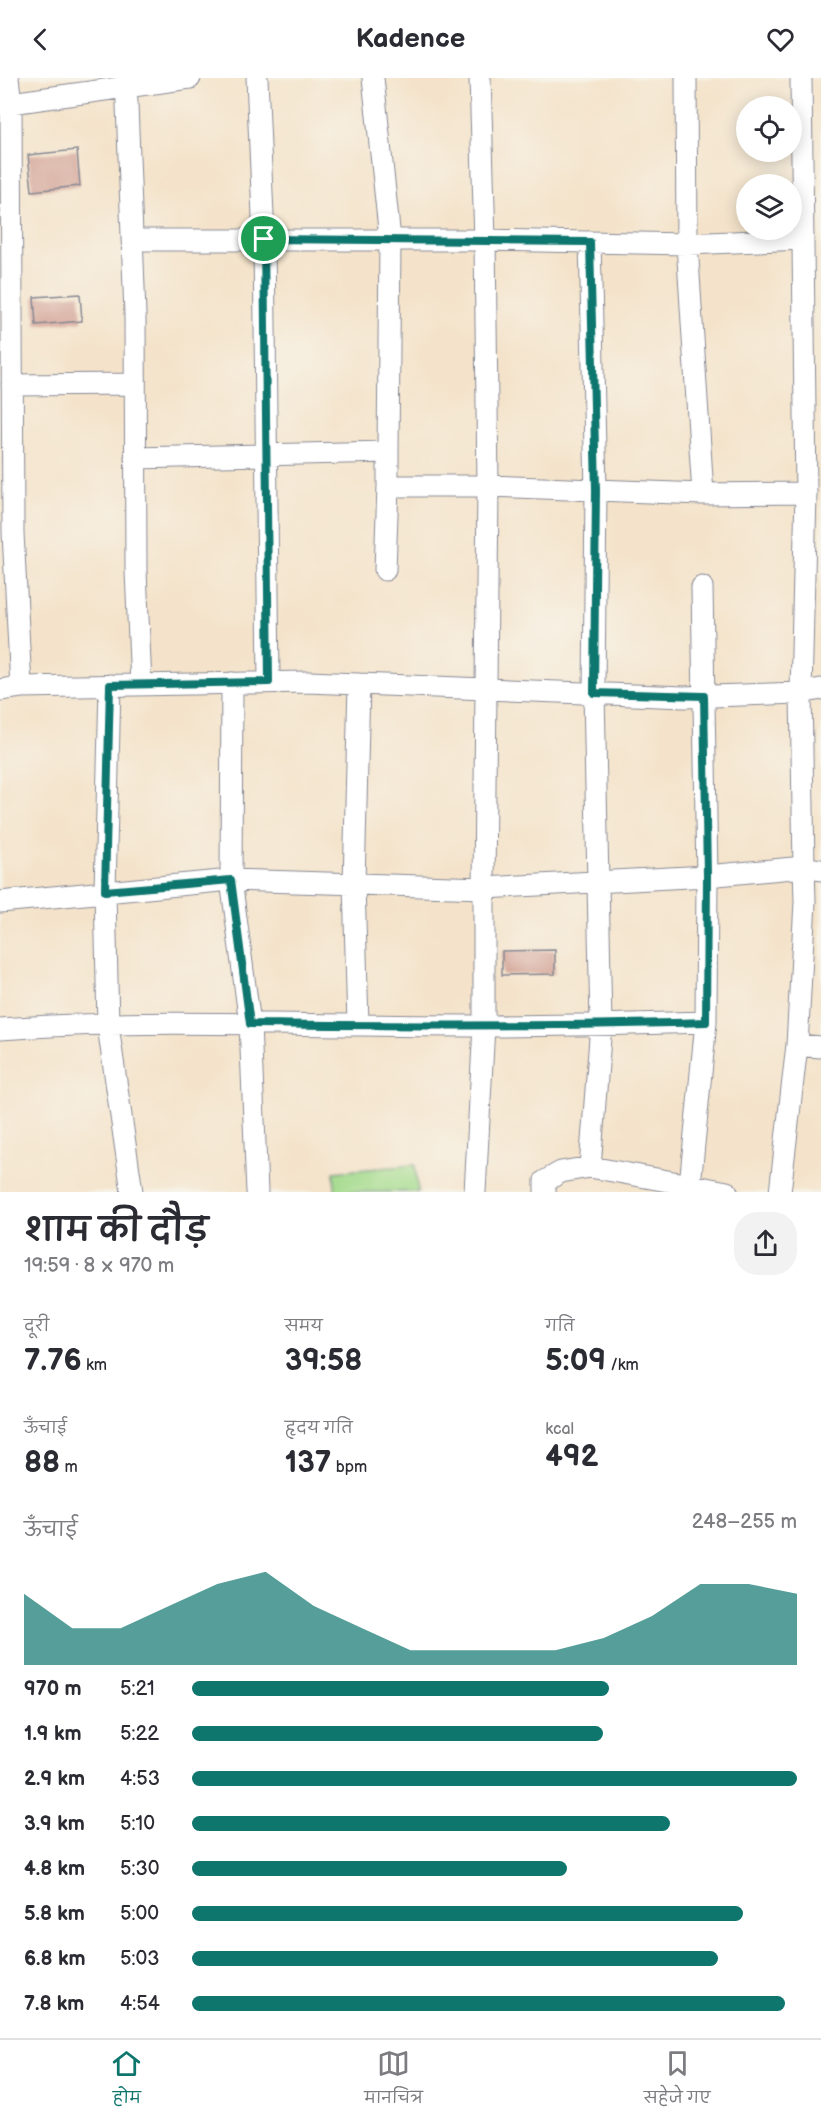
<!DOCTYPE html>
<html lang="hi">
<meta charset="utf-8">
<style>
:root{--surface:#fff;--page:#f2f2f3;--text:#2b2b33;--muted:#7c7c81;--line:#e1e1e2;--accent:#0f766e}
body{margin:0;font-family:"Balsamiq Sans","Playpen Sans Deva",sans-serif;background:var(--page);color:var(--text);height:100vh;display:flex;flex-direction:column;font-size:22px;white-space:nowrap}
*{box-sizing:border-box;margin:0}
p{font-size:20px;color:var(--muted)}
.icon{flex:none;width:33px;height:33px;fill:none;stroke:currentColor;stroke-width:2;stroke-linecap:round;stroke-linejoin:round}
.map{position:relative;height:1114px;overflow:hidden}
.drawer{display:flex;flex-direction:column;background:var(--surface);flex:1}
.drawer>*{flex:none}
.buttons{position:absolute;left:736px;top:18px;display:grid;gap:12px}
.buttons a{display:grid;place-items:center;width:66px;height:66px;border-radius:50%;background:var(--surface);box-shadow:0 3px 15px #0003;font-size:30px}
.pin{position:absolute;display:grid;place-items:center;width:51px;height:51px;color:#fff;margin:-26px;border:3px solid #fff;border-radius:50%;box-shadow:0 2px 6px #0007}
.round{display:grid;place-items:center;flex:none;width:63px;height:63px;border-radius:24px;background:var(--page)}
.overview{display:flex;align-items:center;justify-content:space-between;height:102px;padding:0 24px}
h1{font-size:33px;font-weight:600;line-height:45px}
.figures{display:grid;grid-template-columns:repeat(3,1fr);gap:9px;height:102px;padding:6px 24px}
.figures div{display:grid;align-content:center}
.figures b{font-size:30px;font-weight:600}
.figures small{font-size:16px;font-weight:400}
.figures p{font-size:16px}
.chart{height:168px;padding:12px 24px}
.chart p{display:flex;justify-content:space-between}
.chart svg{width:100%;height:108px;margin-top:6px;fill:var(--accent);opacity:.7}
ul{padding:0 24px;list-style:none;font-size:20px}
li{display:grid;grid-template-columns:96px 72px 1fr;align-items:center;height:45px}
li i{height:15px;border-radius:8px;background:var(--accent)}
header{display:flex;justify-content:space-between;align-items:center;height:78px;padding:0 24px;background:var(--surface);font-size:27px;font-weight:600}
.dock{display:flex;justify-content:space-around;align-items:center;height:84px;border-top:2px solid var(--line);background:var(--surface);font-size:16px;color:var(--muted)}
.dock a{display:grid;justify-items:center;gap:3px}
.dock .active{color:var(--accent)}
.map>svg:first-child{display:block}
.green{fill:#a4db8d;stroke:#608576;stroke-width:1.5}
.building{fill:#d09b8f}
.lines{fill:none;stroke-linecap:round;stroke-linejoin:round}
.street-casing{stroke:#888994;stroke-width:23}
.street{stroke:#fff;stroke-width:21}
.route-casing{stroke:#fff;stroke-width:12}
.route{stroke:#0f766e;stroke-width:8}
</style>
<header><svg class="icon" aria-label="back" viewBox="0 0 24 24"><path d="M15 5l-7 7 7 7"/></svg>Kadence<svg class="icon" aria-label="heart" viewBox="0 0 24 24"><path d="M12 20l-8-8c-3-5 5-10 8-4 3-6 11-1 8 4z"/></svg></header>
<div class="map">
<svg width="821" height="1114" viewBox="0 0 821 1114">
<rect width="100%" height="100%" fill="#f7f3e8"/>
<filter id="ink" filterUnits="userSpaceOnUse"><feTurbulence type="fractalNoise" baseFrequency=".0167" numOctaves="2"/><feDisplacementMap in="SourceGraphic" scale="12" xChannelSelector="R" yChannelSelector="G"/><feConvolveMatrix kernelMatrix="1 2 1 2 8 2 1 2 1" color-interpolation-filters="sRGB"/></filter>
<filter id="wash" filterUnits="userSpaceOnUse"><feTurbulence type="fractalNoise" baseFrequency=".008" numOctaves="4" result="noise"/><feDisplacementMap in="SourceGraphic" scale="24" xChannelSelector="R" yChannelSelector="G"/><feGaussianBlur stdDeviation="1.35" result="paint"/><feColorMatrix in="noise" values="0 0 0 0 0 0 0 0 0 0 0 0 0 0 0 0 0 1.4 0 .05"/><feComposite in="paint" operator="in"/></filter>
<g filter="url(#wash)">
<rect width="100%" height="100%" fill="#f4e3ca"/>
<path class="green" d="M415 1087 418 1114H335L334 1094Z"/>
<g id="blocks">
<path class="building" d="M77 72 80 108 32 113 28 77Z
M80 216 82 243 36 247 34 219Z
M555 872V896L502 897V873Z"/>
</g>
</g>
<g filter="url(#ink)">
<use href="#blocks" fill-opacity="0" stroke="#888994" stroke-width="1.5"/>
<g class="lines">
<g class="street-casing">
<path id="street" d="M8 0 11 25 190 0
M126 0 135 236 136 493 141 607
M257 0 264 161 269 604
M373 0 390 161 388 374
M801 0 806 415
M0 26 11 25 13 455 21 609 0 612
M132 162H485L687 166 803 161
M12 307 135 306
M135 380 388 374V408H488L485 162 480 0
M385 492 388 408
M232 605 231 802 250 946 257 1114
M110 607 105 813 108 948 132 1114
M21 609 308 604 684 619 801 615 806 415 703 416
M0 824 231 802 484 810 488 408 703 416 687 166 686 0
M706 944 690 1107 727 1114
M358 947 354 806 359 606
M0 951C119 942 241 946 360 947 475 949 591 948 706 944L707 798 702 509
M797 967 805 824 804 789 821 792
M590 1089 601 947 594 615 596 412 590 164
M475 1114 484 948V810L707 798 804 789 801 615 821 611
M545 1114V1103L561 1094 590 1089 690 1107
M780 1114 797 967 821 969"/>
</g>
<use href="#street" class="street"/>
</g>
</g>
<g class="lines" filter="url(#ink)">
<g class="route-casing">
<path id="route" d="M264 161 590 164 596 412 594 615 704 618 707 798 706 944C554 949 402 948 250 946L231 802 105 813 110 607 269 604Z"/>
</g>
<use href="#route" class="route"/>
</g>
</svg>
<div class="buttons">
<a><svg class="icon" aria-label="locate" viewBox="0 0 24 24"><circle cx="12" cy="12" r="6"/><path d="M12 2v4M12 18v4M2 12h4M18 12h4"/></svg></a>
<a><svg class="icon" aria-label="layers" viewBox="0 0 24 24"><path d="M12 4l9 5-9 5-9-5zM3 14l9 5 9-5"/></svg></a>
</div>
<div class="pin" style="left:264px;top:161px;background:#1e9e55"><svg class="icon" aria-label="arrive" viewBox="0 0 24 24"><path d="M6 21V4h12l-3 4 3 4H6"/></svg></div>
</div>
<section class="drawer">
<div class="overview"><div><h1>शाम की दौड़</h1><p>19:59 · 8 × 970 m</p></div><a class="round"><svg class="icon" aria-label="share" viewBox="0 0 24 24"><path d="M12 15V3M7 8l5-5 5 5M5 13v7h14v-7"/></svg></a></div>
<div class="figures">
<div><p>दूरी</p><b>7.76<small> km</small></b></div>
<div><p>समय</p><b>39:58</b></div>
<div><p>गति</p><b>5:09<small> /km</small></b></div>
</div>
<div class="figures">
<div><p>ऊँचाई</p><b>88<small> m</small></b></div>
<div><p>हृदय गति</p><b>137<small> bpm</small></b></div>
<div><p>kcal</p><b>492</b></div>
</div>
<div class="chart"><p><span>ऊँचाई</span>248–255 m</p>
<svg viewBox="0 0 160 44" preserveAspectRatio="none"><path d="M0 44V15L10 29L20 29L30 20L40 11L50 6L60 20L70 29L80 38L90 38L100 38L110 38L120 33L130 24L140 11L150 11L160 15V44z"/></svg>
</div>
<ul>
<li><b>970 m</b>5:21<i style="width:69%"></i></li>
<li><b>1.9 km</b>5:22<i style="width:68%"></i></li>
<li><b>2.9 km</b>4:53<i style="width:100%"></i></li>
<li><b>3.9 km</b>5:10<i style="width:79%"></i></li>
<li><b>4.8 km</b>5:30<i style="width:62%"></i></li>
<li><b>5.8 km</b>5:00<i style="width:91%"></i></li>
<li><b>6.8 km</b>5:03<i style="width:87%"></i></li>
<li><b>7.8 km</b>4:54<i style="width:98%"></i></li>
</ul>
</section>
<nav class="dock">
<a class="active"><svg class="icon" aria-label="home" viewBox="0 0 24 24"><path d="M3 11l9-7 9 7M6 9v11h12V9"/></svg>होम</a>
<a><svg class="icon" aria-label="map" viewBox="0 0 24 24"><path d="M3 6l6-2 6 2 6-2v14l-6 2-6-2-6 2zM9 4v14M15 6v14"/></svg>मानचित्र</a>
<a><svg class="icon" aria-label="saved" viewBox="0 0 24 24"><path d="M7 4h10v16l-5-4-5 4z"/></svg>सहेजे गए</a>
</nav>
